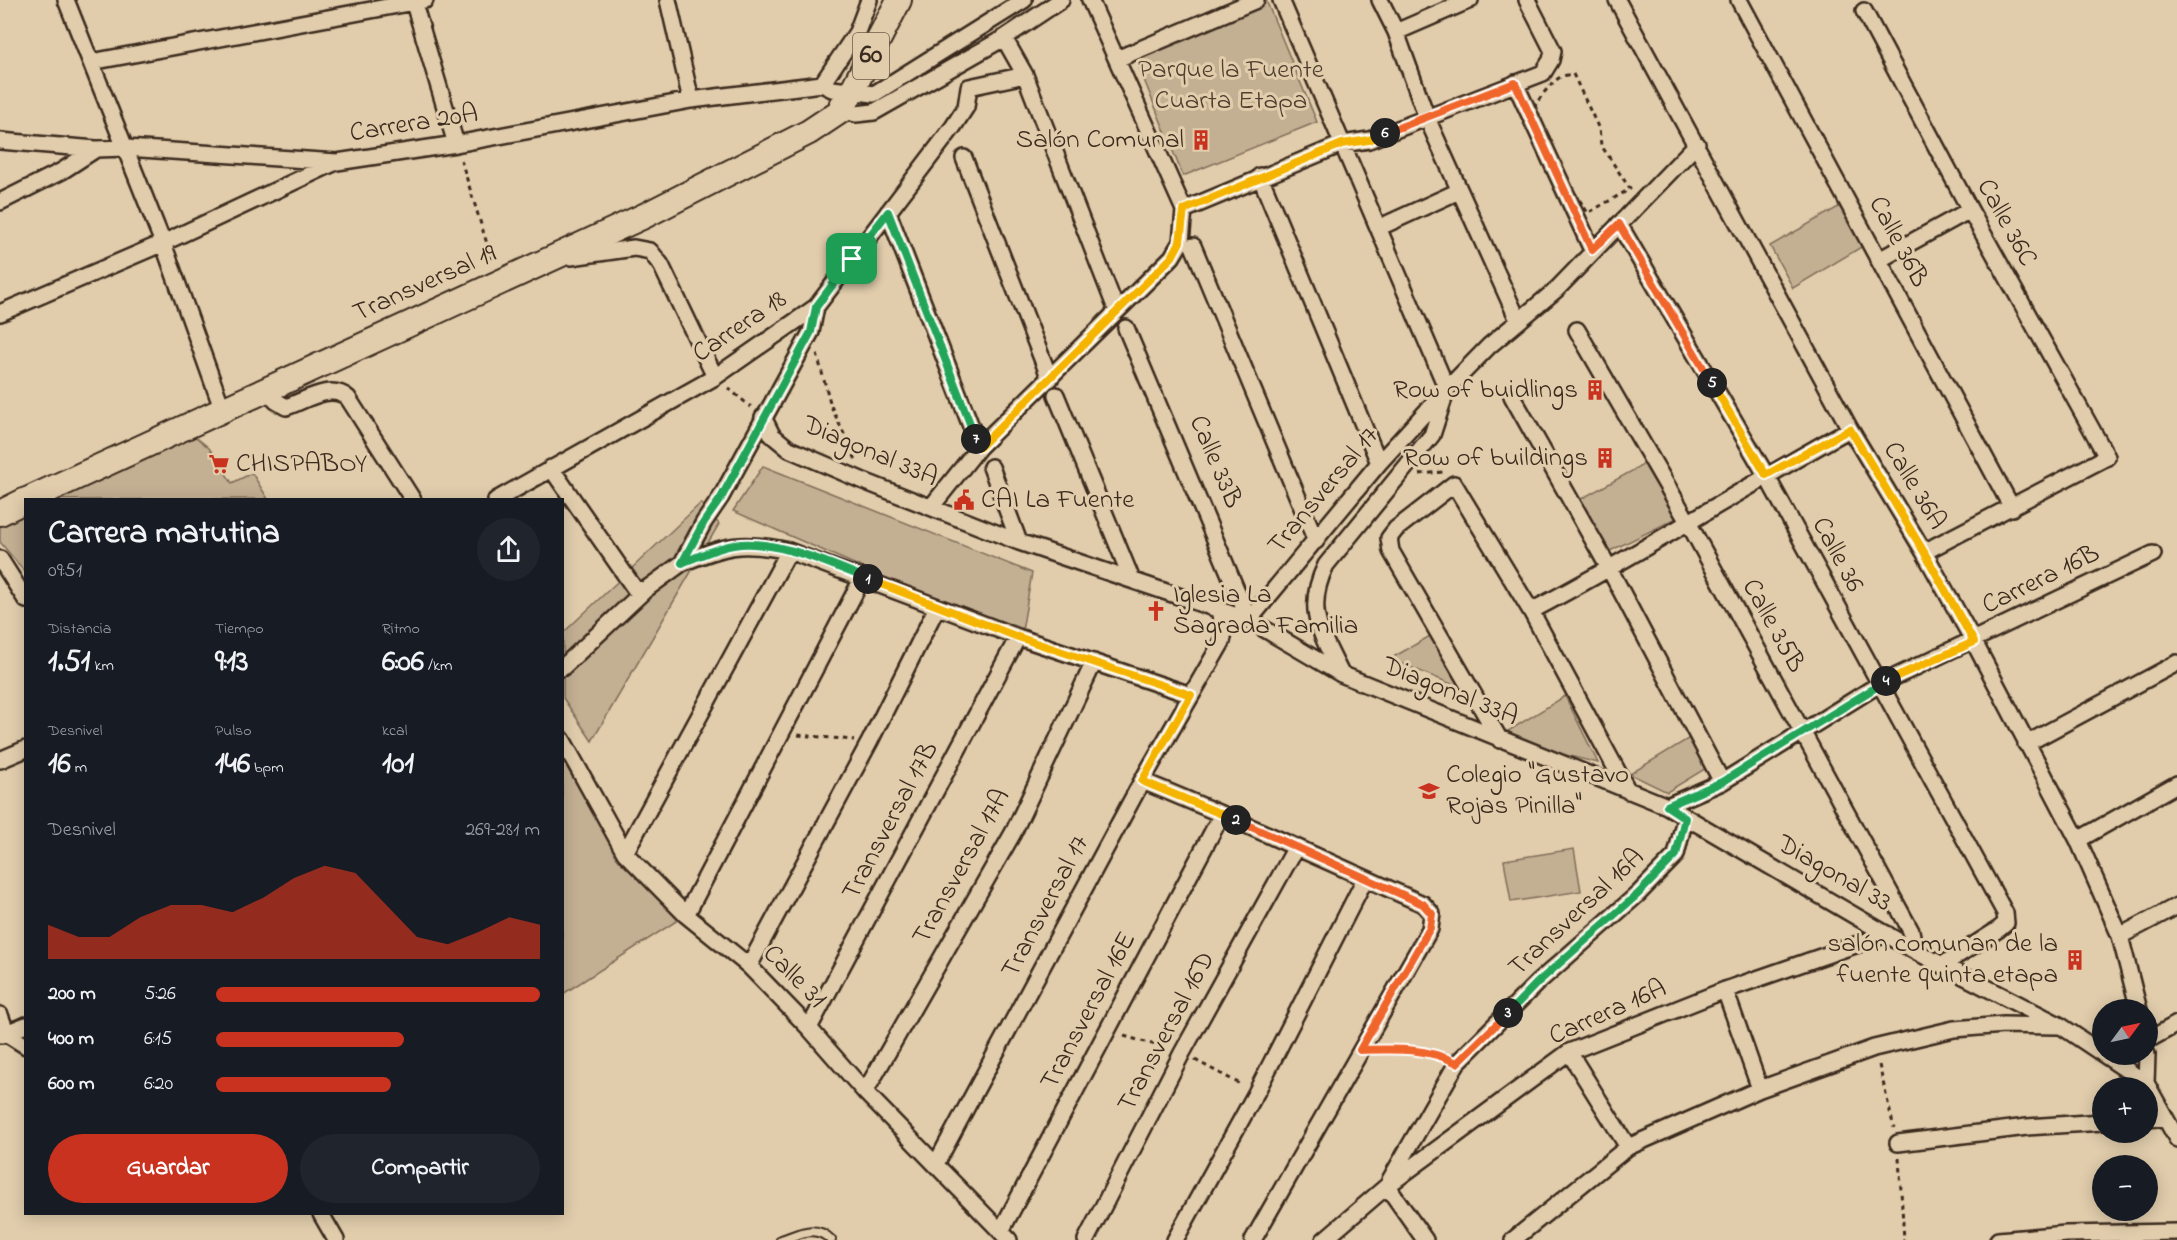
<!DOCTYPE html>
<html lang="es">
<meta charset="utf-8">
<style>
:root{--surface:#171b24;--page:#20242c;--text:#f1f3f6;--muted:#9ea1a6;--accent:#c8321e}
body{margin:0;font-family:"Indie Flower",sans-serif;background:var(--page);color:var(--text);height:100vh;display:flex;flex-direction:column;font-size:22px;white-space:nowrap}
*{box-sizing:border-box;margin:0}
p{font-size:20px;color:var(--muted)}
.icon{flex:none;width:33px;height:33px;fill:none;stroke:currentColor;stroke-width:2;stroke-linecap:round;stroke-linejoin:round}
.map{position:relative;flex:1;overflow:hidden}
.details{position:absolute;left:24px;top:498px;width:540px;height:717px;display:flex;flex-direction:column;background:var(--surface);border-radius:0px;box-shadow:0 3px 15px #0003}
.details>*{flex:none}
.needle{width:39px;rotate:57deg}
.fabs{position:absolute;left:2092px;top:999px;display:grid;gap:12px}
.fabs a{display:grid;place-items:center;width:66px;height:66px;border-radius:50%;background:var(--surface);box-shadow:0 3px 15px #0003;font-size:30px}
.pin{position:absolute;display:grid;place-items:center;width:51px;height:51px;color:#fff;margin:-26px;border-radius:12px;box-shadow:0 3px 9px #0006}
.km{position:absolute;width:30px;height:30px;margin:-15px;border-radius:50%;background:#222;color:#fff;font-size:16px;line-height:30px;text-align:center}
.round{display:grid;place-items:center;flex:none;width:63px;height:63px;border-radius:32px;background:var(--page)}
.overview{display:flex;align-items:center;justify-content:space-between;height:102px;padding:0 24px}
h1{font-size:33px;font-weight:700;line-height:45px}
.stats{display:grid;grid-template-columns:repeat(3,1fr);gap:9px;height:102px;padding:6px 24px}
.stats div{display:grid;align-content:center}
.stats b{font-size:30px;font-weight:700}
.stats small{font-size:16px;font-weight:400}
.stats p{font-size:16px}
.chart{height:168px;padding:12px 24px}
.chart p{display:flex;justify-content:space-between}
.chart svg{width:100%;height:108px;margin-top:6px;fill:var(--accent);opacity:.7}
.primary-button{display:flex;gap:12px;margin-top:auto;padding:12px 24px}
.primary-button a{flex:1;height:69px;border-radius:36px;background:var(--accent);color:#fff;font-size:24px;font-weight:700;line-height:69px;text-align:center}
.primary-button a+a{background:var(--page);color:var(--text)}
ul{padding:0 24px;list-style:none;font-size:20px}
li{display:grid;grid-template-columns:96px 72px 1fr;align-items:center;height:45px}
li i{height:15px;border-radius:8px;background:var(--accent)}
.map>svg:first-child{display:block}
.green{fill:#c3af92;stroke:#7f6c58;stroke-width:1.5}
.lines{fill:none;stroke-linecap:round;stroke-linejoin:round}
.service-casing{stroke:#3b2a1e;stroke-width:12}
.minor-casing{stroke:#3b2a1e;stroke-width:20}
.primary-casing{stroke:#3b2a1e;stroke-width:28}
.path{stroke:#3b2a1e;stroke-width:3;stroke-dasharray:4.5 4.5;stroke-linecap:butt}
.service{stroke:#e1cdac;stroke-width:8}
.minor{stroke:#e1cdac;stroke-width:15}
.primary{stroke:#e1cdac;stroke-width:24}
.split-1-casing{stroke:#fff;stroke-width:12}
.split-2-casing{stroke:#fff;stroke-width:12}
.split-3-casing{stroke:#fff;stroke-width:12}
.split-4-casing{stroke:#fff;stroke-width:12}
.split-5-casing{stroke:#fff;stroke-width:12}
.split-6-casing{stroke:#fff;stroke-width:12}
.split-7-casing{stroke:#fff;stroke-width:12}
.split-8-casing{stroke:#fff;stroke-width:12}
.split-1{stroke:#22a559;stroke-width:8}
.split-2{stroke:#f5b400;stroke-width:8}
.split-3{stroke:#f0652b;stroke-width:8}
.split-4{stroke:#22a559;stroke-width:8}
.split-5{stroke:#f5b400;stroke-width:8}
.split-6{stroke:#f0652b;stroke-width:8}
.split-7{stroke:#f5b400;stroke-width:8}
.split-8{stroke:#22a559;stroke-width:8}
.labels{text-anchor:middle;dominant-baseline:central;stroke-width:6;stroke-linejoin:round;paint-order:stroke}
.shield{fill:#e1cdac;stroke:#6d5b49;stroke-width:1.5}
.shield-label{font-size:26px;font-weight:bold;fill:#3b2a1e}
.park-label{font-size:27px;fill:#4f3e2f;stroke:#e1cdac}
.street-label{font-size:27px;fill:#3b2a1e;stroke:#e1cdac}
.poi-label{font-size:27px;fill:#3b2a1e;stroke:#e1cdac;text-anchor:end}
</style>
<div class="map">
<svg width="2177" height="1240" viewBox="0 0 2177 1240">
<rect width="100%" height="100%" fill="#e1cdac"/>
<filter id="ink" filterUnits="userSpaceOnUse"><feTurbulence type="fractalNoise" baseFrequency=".0167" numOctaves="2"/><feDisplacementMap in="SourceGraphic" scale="12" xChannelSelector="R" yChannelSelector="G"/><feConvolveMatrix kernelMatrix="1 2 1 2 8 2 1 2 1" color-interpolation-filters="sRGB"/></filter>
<g filter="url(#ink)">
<path class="green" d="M1266 0 1317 122 1183 176 1134 55Z
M1840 206 1863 246 1793 288 1770 246Z
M180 424 209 448 232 483 252 473 268 499 26 500 25 572 0 542V509Z
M1650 461 1679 517 1608 552 1579 500Z
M763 466 1032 573 1021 637 733 511Z
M701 503 719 524 592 741 563 698V633Z
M1430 636 1461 688 1390 659Z
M1565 696 1598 763 1512 742 1505 733Z
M1696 734 1713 764 1667 792 1630 774Z
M562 737 678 920 563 994H562Z
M1574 849 1581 891 1511 902 1504 860Z"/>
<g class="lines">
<g class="service-casing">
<path id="service" d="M781 1240C800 1234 815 1224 831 1240"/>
</g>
<g class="minor-casing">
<path id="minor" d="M66 0 163 243 222 408
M413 0 456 144
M668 0 691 100
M1090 0 1184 210
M1281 0 1447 389 1432 435 1326 565C1304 610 1321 633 1341 674
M1380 0 1396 32 1427 118 1518 320
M1617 0 1850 429 1924 552 1974 642 2078 840 2120 936 2139 1010
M1739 0 2012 508
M1864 11 1970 210 2107 457 1924 552
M1396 32 1470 0
M1004 38 1025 75 1116 309
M1117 59 1256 0
M91 62 425 0
M1515 83 1592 250
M822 84 857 32 869 0
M969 87 1025 75
M838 103 842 110 856 114 874 112 1004 38 1061 0
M0 141 96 149 126 148 337 162 456 144 691 100 822 84 832 89 874 94 1024 0
M964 158 1050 379
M1260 176 1379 463
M0 202 62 171 96 149
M1184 210 1342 144 1369 140 1543 73 1551 60 1553 51 1527 0
M888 212 979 447
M1619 224 1766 475 2005 913 2006 923 1999 929 1944 964
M1378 228 1459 191
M1193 246 1316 541
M571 257 634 248 650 251 661 265 715 377
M1879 260 1970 210
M816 307 811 332 721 497 704 522 682 563C727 545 740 541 789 551L1018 637 1191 695
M0 313 163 243 334 163
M1126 328 1249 620 1379 463 1447 389 1489 346 1557 289 1697 144
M1577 330 1688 522 1911 931 1915 951
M267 388 276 401 286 407C306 400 331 383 348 398L413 500
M1056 395 1132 580
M1512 396 1610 570 1722 782
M763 417 772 435 789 449 861 480 1019 542 1249 620 1341 674 1667 806 1915 951 2061 1026 2103 1054
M991 467 1019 542
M551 468 635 589 645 590 682 563
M496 500 715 377 816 307 953 127 966 107 969 87
M932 506 979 447 1172 257 1181 242 1184 210
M0 559 26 600
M1531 611C1639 555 1742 488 1850 429
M562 668 645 590
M562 739 625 853 686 915 749 966 809 1028 865 1092 1009 1240
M1500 740 1391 551 1389 538 1396 529 1454 484 1531 611 1628 791
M2026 744 2177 663
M0 760 26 749
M1142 781C1237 819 1330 863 1423 904L1432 914 1430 929 1253 1240
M1667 806 1722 782 1878 685 2153 554
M2078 840 2177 784
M625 853 789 551
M686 915 863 577
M2120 936 2177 906
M749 966 870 741 937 607
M1725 990 1760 1089
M0 1015 7 1034 26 1046
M809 1028 1018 637
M1 1035 26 1025
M2148 1040 2177 1024
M1569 1052 1628 1147
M2103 1054 2146 1083
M2147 1054 2146 1083 2177 1139
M865 1092 1013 833 1094 662
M2148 1119 2164 1117
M1898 1143 2027 1127 2103 1122
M936 1164 1142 781 1222 642 1225 628 1218 609
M1390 1180 1457 1063 1537 983 1638 894 1676 855 1685 818
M1387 1186 1425 1240
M321 1214 336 1240
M1001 1231 1222 814
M1086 1240 1182 1053 1295 849
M1175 1240 1256 1093 1365 879
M1324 1240 1387 1186 1569 1052 1725 990 1887 934
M1513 1240 1628 1147 1760 1089 1874 1048 1954 1029 2004 1025 2058 1026
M1998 1240 2066 1234 2177 1232"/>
</g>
<g class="primary-casing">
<path id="primary" d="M27 500 644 216 809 132 842 110 899 0
M0 513 26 500"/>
</g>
<path class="path" d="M1573 74 1599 129 1601 145 1630 189 1588 213C1576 195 1533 129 1534 110 1535 102 1552 82 1559 78 1563 75 1569 75 1573 74Z
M461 160 493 263
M817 354 831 406 856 460
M728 388 751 407
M1420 474 1443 472
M798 735 854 740
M1124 1036 1166 1048
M1380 1050 1411 1049 1444 1057
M1195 1060 1242 1085
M1879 1065 1894 1128
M1899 1158 1904 1240"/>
<use href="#service" class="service"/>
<use href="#minor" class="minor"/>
<use href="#primary" class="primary"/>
</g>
</g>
<g class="lines" filter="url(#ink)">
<g class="split-1-casing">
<path id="split-1" d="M852 259 816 307 811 332 721 498 704 522 682 563C704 554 729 542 753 544 791 546 833 565 868 579"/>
</g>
<g class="split-2-casing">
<path id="split-2" d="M868 579 1018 637 1191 695 1142 781 1236 820"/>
</g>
<g class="split-3-casing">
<path id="split-3" d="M1236 820 1423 904 1432 914 1430 928 1360 1050C1394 1049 1425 1047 1457 1063L1508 1013"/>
</g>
<g class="split-4-casing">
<path id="split-4" d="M1508 1013 1537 983 1638 894 1676 855 1685 818 1667 806 1722 782 1886 681"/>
</g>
<g class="split-5-casing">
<path id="split-5" d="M1712 383 1766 475 1850 429 1924 552 1974 642 1886 681"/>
</g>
<g class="split-6-casing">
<path id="split-6" d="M1385 133 1515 83 1592 250 1619 224 1712 383"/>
</g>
<g class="split-7-casing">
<path id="split-7" d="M976 439 980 447 1172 257 1180 242 1184 210 1342 144 1369 140 1385 133"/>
</g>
<g class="split-8-casing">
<path id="split-8" d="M852 259 888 212 976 439"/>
</g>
<use href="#split-1" class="split-1"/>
<use href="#split-2" class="split-2"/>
<use href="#split-3" class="split-3"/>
<use href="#split-4" class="split-4"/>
<use href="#split-5" class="split-5"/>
<use href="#split-6" class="split-6"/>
<use href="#split-7" class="split-7"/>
<use href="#split-8" class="split-8"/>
</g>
<defs>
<g id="building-bare" transform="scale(1.62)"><path d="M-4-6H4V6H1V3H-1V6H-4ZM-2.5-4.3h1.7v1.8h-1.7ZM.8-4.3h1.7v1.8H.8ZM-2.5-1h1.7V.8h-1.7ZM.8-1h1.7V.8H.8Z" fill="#c8321e" stroke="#e1cdac" stroke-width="2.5" paint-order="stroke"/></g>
<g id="supermarket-bare" transform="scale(1.62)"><path d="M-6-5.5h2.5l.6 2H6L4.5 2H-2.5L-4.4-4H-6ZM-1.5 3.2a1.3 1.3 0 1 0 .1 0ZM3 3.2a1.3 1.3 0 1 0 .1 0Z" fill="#c8321e" stroke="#e1cdac" stroke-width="2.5" paint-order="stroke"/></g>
<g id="civic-bare" transform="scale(1.62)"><path d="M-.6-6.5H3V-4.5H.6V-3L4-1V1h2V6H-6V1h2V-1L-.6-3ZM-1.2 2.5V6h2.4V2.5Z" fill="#c8321e" stroke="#e1cdac" stroke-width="2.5" paint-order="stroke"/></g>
<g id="church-bare" transform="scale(1.62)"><path d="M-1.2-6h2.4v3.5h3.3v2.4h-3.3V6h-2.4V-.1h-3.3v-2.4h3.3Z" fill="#c8321e" stroke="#e1cdac" stroke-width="2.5" paint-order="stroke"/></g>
<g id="school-bare" transform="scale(1.62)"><path d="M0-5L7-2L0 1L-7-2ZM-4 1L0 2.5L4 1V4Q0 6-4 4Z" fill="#c8321e" stroke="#e1cdac" stroke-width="2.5" paint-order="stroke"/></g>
</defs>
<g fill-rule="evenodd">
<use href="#building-bare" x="1201" y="140"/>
<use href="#building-bare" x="1595" y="390"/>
<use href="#building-bare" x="1605" y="458"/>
<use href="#supermarket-bare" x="219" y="464"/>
<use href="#civic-bare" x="964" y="500"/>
<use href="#church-bare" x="1156" y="611"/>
<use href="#school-bare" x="1429" y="791"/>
<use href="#building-bare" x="2075" y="960"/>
</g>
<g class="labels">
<rect class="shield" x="853" y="33" width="36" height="46" rx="4.5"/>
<g class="shield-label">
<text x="871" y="56">60</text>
</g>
<g class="park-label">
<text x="1231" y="70">Parque la Fuente<tspan x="1231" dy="31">Cuarta Etapa</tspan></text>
</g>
<g class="street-label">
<text transform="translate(414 124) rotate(-9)">Carrera 20A</text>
<text transform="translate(2006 223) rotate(61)">Calle 36C</text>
<text transform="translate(1898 242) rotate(62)">Calle 36B</text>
<text transform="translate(425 284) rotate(-24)">Transversal 19</text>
<text transform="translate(740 327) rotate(-34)">Carrera 18</text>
<text transform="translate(870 452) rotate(23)">Diagonal 33A</text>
<text transform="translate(1215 462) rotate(67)">Calle 33B</text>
<text transform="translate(1914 486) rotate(59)">Calle 36A</text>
<text transform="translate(1324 491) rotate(-50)">Transversal 17</text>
<text transform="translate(1837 555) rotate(62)">Calle 36</text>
<text transform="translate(2041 580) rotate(-26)">Carrera 16B</text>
<text transform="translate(1773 626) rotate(61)">Calle 35B</text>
<text transform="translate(1450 692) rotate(22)">Diagonal 33A</text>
<text transform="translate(891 821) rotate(-62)">Transversal 17B</text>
<text transform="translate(962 867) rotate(-61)">Transversal 17A</text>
<text transform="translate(1834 874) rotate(30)">Diagonal 33</text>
<text transform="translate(1046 907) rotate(-62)">Transversal 17</text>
<text transform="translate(1577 913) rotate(-43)">Transversal 16A</text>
<text transform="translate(794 977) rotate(45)">Calle 31</text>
<text transform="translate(1089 1011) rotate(-62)">Transversal 16E</text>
<text transform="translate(1608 1013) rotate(-24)">Carrera 16A</text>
<text transform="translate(1167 1032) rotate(-62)">Transversal 16D</text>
</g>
<g class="poi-label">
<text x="1184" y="140">Salón Comunal</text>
<text x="1578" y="390">Row of buidlings</text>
<text x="1588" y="458">Row of buildings</text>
<text x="236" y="464" text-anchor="start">CHISPABOY</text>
<text x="981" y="500" text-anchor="start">CAI La Fuente</text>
<text x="1173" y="595" text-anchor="start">Iglesia La<tspan x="1173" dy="31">Sagrada Familia</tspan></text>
<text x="1446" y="775" text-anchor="start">Colegio "Gustavo<tspan x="1446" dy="31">Rojas Pinilla"</tspan></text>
<text x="2058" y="944">salón comunan de la<tspan x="2058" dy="31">fuente quinta etapa</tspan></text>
</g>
</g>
</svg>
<div class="fabs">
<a><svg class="needle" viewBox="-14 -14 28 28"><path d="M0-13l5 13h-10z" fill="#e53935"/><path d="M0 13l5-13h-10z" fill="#9ea1a6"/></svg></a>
<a>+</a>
<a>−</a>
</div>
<div class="pin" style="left:852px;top:259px;background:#1e9e55"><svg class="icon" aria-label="arrive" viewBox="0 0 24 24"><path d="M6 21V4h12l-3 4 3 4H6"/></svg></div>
<b class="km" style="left:868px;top:579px">1</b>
<b class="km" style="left:1236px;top:820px">2</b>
<b class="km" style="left:1508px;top:1013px">3</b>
<b class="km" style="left:1886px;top:681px">4</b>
<b class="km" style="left:1712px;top:383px">5</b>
<b class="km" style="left:1385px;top:133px">6</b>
<b class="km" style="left:976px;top:439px">7</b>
<section class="details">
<div class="overview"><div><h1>Carrera matutina</h1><p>09:51</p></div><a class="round"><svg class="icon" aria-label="share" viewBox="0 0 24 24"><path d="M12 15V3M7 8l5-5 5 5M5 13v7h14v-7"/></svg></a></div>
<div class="stats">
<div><p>Distancia</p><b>1.51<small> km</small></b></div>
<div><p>Tiempo</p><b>9:13</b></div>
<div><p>Ritmo</p><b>6:06<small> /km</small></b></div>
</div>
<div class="stats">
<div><p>Desnivel</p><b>16<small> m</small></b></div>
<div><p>Pulso</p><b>146<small> bpm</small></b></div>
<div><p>kcal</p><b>101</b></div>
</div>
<div class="chart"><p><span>Desnivel</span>269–281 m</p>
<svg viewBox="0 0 160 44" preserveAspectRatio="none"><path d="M0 44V30L10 35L20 35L30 27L40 22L50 22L60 25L70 19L80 11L90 6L100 9L110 22L120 35L130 38L140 33L150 27L160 30V44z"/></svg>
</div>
<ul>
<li><b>200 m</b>5:26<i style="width:100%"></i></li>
<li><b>400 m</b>6:15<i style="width:58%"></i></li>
<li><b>600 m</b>6:20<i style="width:54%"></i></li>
</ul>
<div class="primary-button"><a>Guardar</a><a>Compartir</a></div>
</section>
</div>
